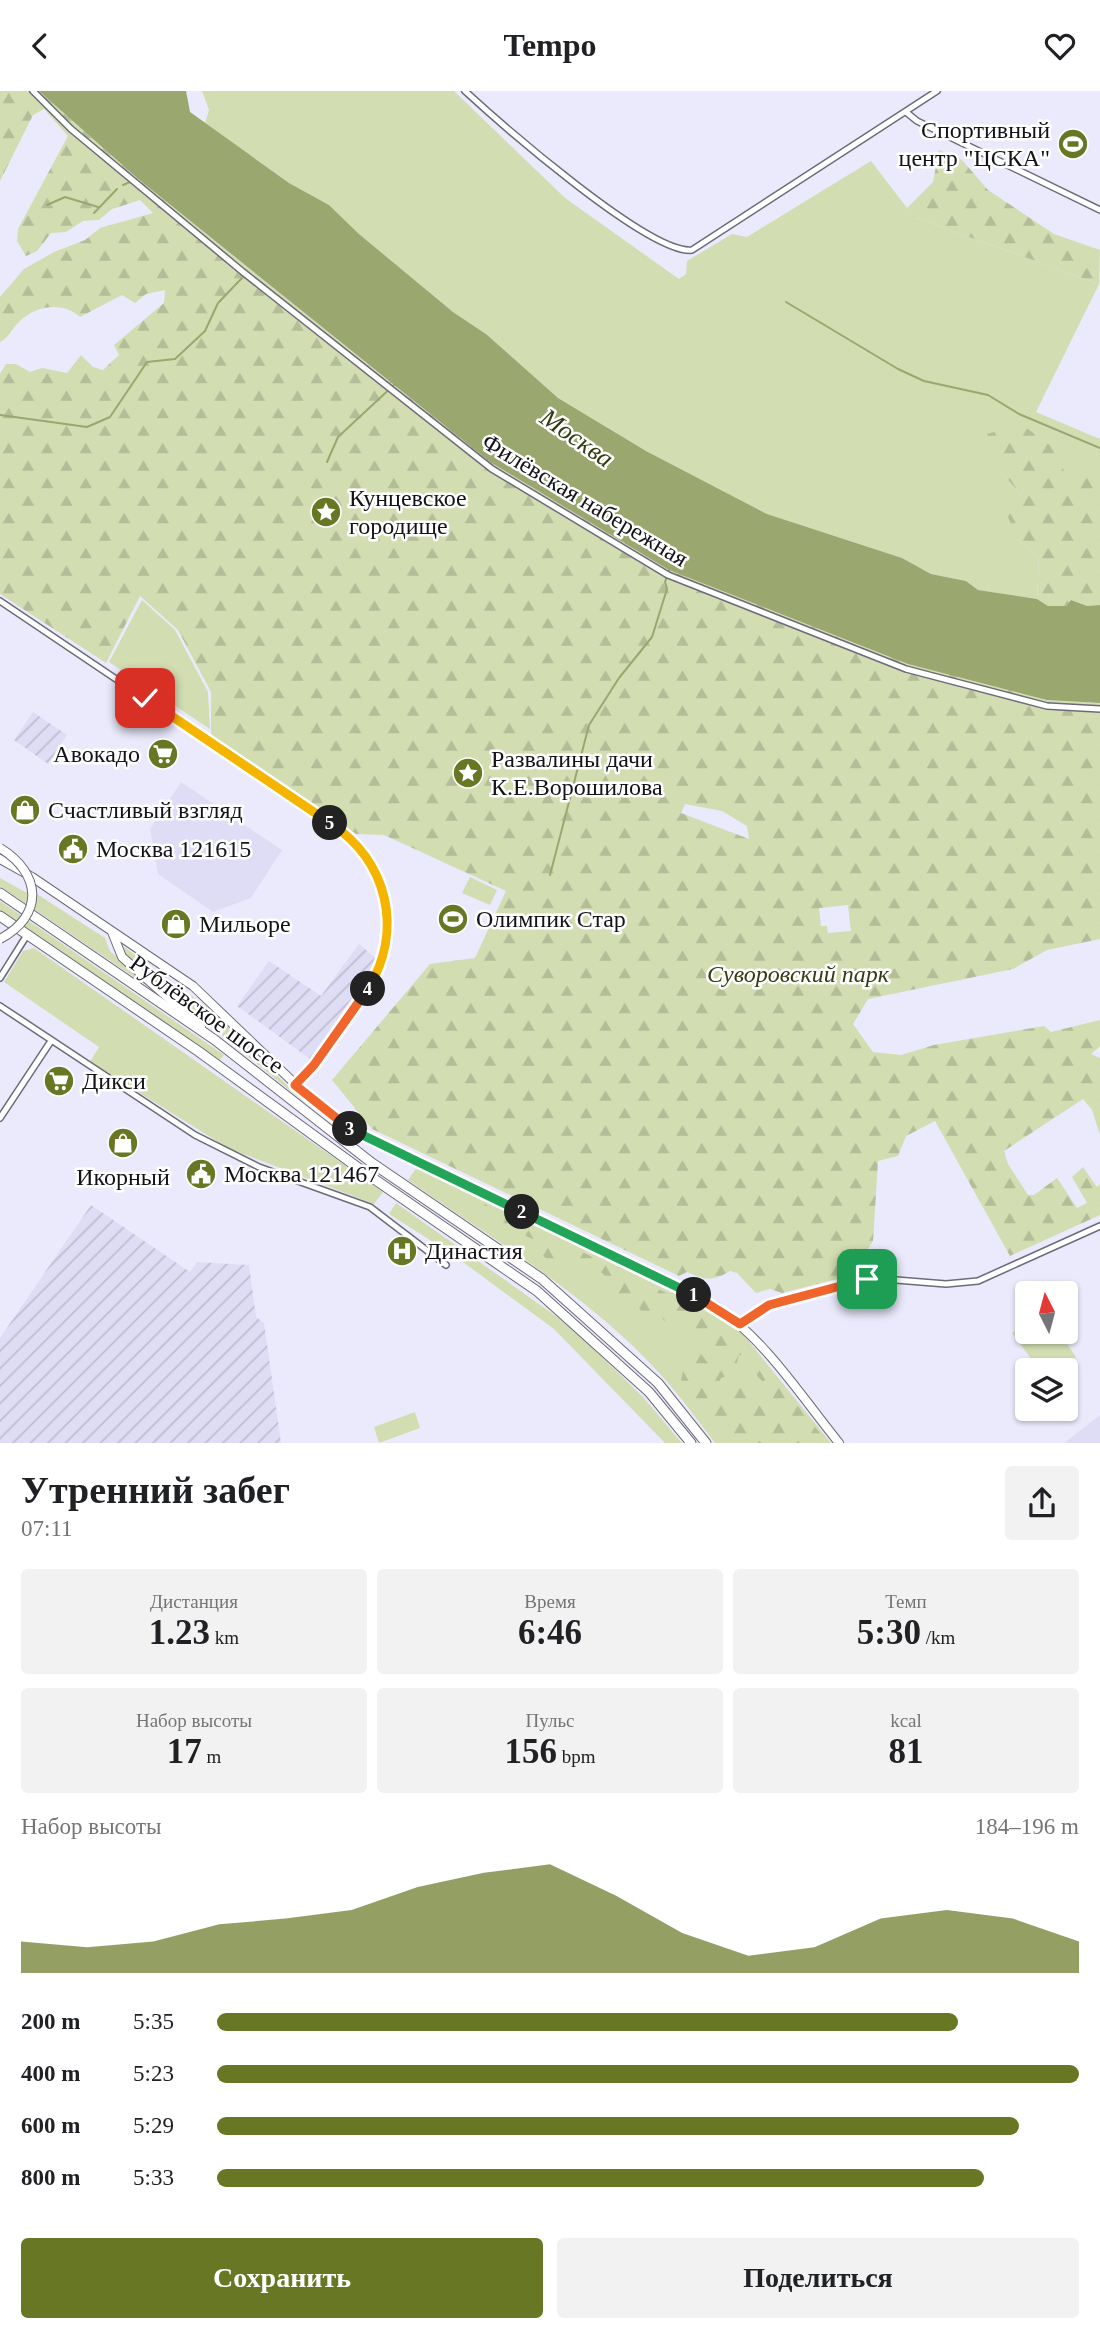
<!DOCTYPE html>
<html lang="ru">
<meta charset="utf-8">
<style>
:root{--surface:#fff;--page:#f2f2f2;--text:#202124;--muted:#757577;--accent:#687723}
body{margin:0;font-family:"Times New Roman",serif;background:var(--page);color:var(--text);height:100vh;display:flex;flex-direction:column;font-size:26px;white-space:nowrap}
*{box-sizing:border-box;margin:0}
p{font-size:23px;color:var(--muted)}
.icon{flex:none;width:38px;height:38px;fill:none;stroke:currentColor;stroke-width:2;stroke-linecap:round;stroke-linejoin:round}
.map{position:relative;height:1352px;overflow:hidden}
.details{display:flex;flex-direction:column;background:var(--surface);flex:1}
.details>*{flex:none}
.needle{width:46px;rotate:354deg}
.buttons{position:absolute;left:1015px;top:1190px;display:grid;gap:14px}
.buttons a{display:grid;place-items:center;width:63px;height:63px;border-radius:7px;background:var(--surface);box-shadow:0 2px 5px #0004;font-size:35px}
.pin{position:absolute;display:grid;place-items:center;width:60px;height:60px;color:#fff;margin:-30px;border-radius:14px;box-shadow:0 4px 10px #0006}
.km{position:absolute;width:35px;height:35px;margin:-18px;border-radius:50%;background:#222;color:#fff;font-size:19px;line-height:35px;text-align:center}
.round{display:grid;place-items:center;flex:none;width:74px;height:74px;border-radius:7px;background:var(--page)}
.summary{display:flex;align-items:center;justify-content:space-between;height:119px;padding:0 21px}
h1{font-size:38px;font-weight:600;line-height:52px}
.stats{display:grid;grid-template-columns:repeat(3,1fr);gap:10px;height:119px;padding:7px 21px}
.stats div{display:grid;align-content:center;border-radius:7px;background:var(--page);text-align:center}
.stats b{font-size:35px;font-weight:600}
.stats small{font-size:19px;font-weight:400}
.stats p{font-size:19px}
.chart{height:196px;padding:14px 21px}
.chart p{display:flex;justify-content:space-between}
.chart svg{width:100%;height:126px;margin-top:7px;fill:var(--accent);opacity:.7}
.cta{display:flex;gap:14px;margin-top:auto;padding:14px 21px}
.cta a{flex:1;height:80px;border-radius:7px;background:var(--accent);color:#fff;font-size:28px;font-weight:600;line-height:80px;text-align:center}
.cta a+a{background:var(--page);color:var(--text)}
ul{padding:0 21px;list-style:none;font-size:23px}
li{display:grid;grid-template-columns:112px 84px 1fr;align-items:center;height:52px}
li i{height:18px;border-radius:9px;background:var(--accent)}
header{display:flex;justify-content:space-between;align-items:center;height:91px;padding:0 21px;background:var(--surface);font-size:32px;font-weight:600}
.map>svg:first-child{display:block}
.built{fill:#dfddf5}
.industrial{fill:url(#industrial-furrows)}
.green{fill:#d2ddb2}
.forest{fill:url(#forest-firs);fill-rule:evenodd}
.water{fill:#9aa76f}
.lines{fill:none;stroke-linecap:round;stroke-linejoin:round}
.stream{stroke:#9aa76f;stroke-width:2}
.street-casing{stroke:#6c6b7b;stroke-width:8}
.secondary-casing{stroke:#6c6b7b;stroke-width:10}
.primary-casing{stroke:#6c6b7b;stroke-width:11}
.street{stroke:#fff;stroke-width:5}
.secondary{stroke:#fff;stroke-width:8}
.primary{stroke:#fff;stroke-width:9}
.secondary-bridge-casing{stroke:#6c6b7b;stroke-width:10;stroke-linecap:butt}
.secondary-bridge{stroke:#fff;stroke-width:8}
.split-1-casing{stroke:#fff;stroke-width:14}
.split-2-casing{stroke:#fff;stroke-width:14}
.split-3-casing{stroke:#fff;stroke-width:14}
.split-4-casing{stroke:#fff;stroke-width:14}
.split-5-casing{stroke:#fff;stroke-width:14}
.split-6-casing{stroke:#fff;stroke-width:14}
.split-1{stroke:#f0652b;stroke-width:9}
.split-2{stroke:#22a559;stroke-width:9}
.split-3{stroke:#22a559;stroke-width:9}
.split-4{stroke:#f0652b;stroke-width:9}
.split-5{stroke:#f5b400;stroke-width:9}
.split-6{stroke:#f5b400;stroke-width:9}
.labels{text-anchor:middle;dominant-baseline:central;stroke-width:5;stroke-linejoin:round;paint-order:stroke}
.poi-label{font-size:24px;fill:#131218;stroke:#fff;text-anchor:start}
.street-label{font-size:24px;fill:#131218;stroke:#fff}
.park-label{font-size:24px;font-style:italic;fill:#353c12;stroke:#fff}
.water-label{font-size:26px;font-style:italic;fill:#343c11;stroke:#fff}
</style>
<header><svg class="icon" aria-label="back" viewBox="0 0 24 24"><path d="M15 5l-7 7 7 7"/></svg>Tempo<svg class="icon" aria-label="heart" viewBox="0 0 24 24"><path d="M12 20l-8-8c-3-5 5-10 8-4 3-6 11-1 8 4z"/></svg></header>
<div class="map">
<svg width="1100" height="1352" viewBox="0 0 1100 1352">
<defs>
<pattern id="industrial-furrows" width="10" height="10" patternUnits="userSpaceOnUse" patternTransform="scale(1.75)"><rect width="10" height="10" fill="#dfddf5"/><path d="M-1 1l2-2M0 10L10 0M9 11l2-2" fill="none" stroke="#bebdd1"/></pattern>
<pattern id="forest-firs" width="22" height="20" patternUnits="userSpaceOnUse" patternTransform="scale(1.75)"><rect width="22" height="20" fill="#d2ddb2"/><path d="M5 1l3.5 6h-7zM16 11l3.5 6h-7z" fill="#b3bd98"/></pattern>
</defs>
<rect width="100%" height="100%" fill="#ebeafc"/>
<path class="built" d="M181 691 282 759 251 807 213 821 158 783 150 738Z
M1100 1324V1352H1064Z"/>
<path class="industrial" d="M33 621 67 644 48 673 14 649Z
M359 853 378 869 310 968 237 915 269 870 321 905Z
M91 1114 190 1181 197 1171 249 1174 256 1226 264 1232 281 1352H0V1247Z"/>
<path class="green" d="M202 0H454L565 107 679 188 686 183 687 170 732 143 747 146 871 70 914 126 1099 193 1036 321 1100 348V385L998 377 1021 404 1018 449 1039 466 1037 508 978 499 966 490 931 483 902 467 767 423 646 360 558 307 486 243 453 221 359 143 329 114 289 92 205 32 209 19Z
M142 509 175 539 208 601 210 638 109 571Z
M470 786 497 799 490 814 462 802Z
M0 787 25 801 37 803 105 847 110 860 162 905 0 795Z
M0 810 224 964 220 969 0 820Z
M124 856 209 917 306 1013 128 867 121 858Z
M34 857 383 1101 374 1113 228 1057 90 971 99 956 4 891 23 860Z
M417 1076 734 1232 831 1352H715C698 1330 681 1306 662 1285 591 1206 494 1149 408 1089Z
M396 1112 570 1235 643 1306 682 1352H665L554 1238 452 1163 389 1123Z
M1027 1234V1241H1059L1076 1266 1060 1276 1035 1273 1012 1242Z
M415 1321 420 1337 379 1352 374 1336Z"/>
<path class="forest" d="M0 0H39L137 87 490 371 669 479 1047 609 1100 612V848L1047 859 1013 878 868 908 853 933 873 961 901 964 934 954 1044 935 1051 941 1100 929V955L1091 963 1100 967V1044L1092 1019 1083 1008 1004 1060 1008 1073 1028 1104H1034L1057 1087 1077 1117 1087 1112 1072 1086 1083 1076 1097 1096 1100 1093V1124L1010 1165 935 1030 906 1045 898 1065 878 1070 873 1150 862 1167 872 1179 782 1202 770 1198 756 1202 737 1182 730 1180C712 1191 705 1189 687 1181L679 1185 372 1038 332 989 430 873 475 867 506 800 384 744 356 743 211 647V601L178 539 140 505 106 572 0 503V283L6 273H16L30 281 42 277 67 282 81 264 93 276 103 279 119 264 114 254 164 212 165 199 146 203 135 212 122 204 80 226C63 210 35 214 19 231 11 238 10 246 0 251V206L24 178 54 161 85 149 100 137 153 122 140 109 112 118 99 129 83 130 66 141 51 142 37 160 26 165 17 150 18 138 68 45 44 18 33 24 0 90ZM685 713 722 720 747 735 749 748 681 722ZM848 814 851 840 828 842 827 835H821L819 817Z
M939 59 962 69 988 99 1054 143 1100 159 1099 193 914 126 907 117 933 91Z
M1021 333 1058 360 1064 381 1100 385V514L1087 515 1071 509 1066 515H1048L1037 508 1039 466 1018 449 1008 426 1021 404 998 377 987 343Z
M482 1112 732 1234 828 1352H726L702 1325 681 1290 687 1259 699 1260 707 1271 713 1268 712 1261 696 1249 693 1243 673 1237 658 1224 643 1222 629 1205 624 1211 615 1212 610 1198 614 1193 592 1173H581L577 1178 561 1164 556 1176 540 1162 543 1156 540 1150C518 1145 501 1127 480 1124L477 1116ZM739 1264H746L754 1281 773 1303 767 1306 753 1291 723 1298 718 1294 721 1287 734 1283Z"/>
<path class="water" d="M39 0H186L190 21 289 92 329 114 359 143 453 221 486 243 558 307 646 360 767 423 902 467 931 483 966 490 978 499 1037 508 1048 515H1066L1071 509 1087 515 1100 514V612L1047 609 908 573 669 479 490 371 137 87Z"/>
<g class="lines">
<path class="stream" d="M123 94 130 91
M47 114 65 106 98 116
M94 122 117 98
M786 211 898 278 924 290 988 304 1019 323 1100 357
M0 324 87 336 110 326 147 271 175 268 205 240 218 212 242 187
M327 371 338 346 395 293
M550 784 589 634 619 587 652 546 667 498 665 491 669 479"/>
<g class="street-casing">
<path id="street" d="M33 0 71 38 243 181 492 378 668 484 906 578 1047 615 1100 618
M465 0C501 33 650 164 692 159L937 0
M906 21 917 30 1100 119
M0 510 339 738 361 756 381 793 388 824 384 862 381 876 366 900 314 974 295 994
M0 887 27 844
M0 915 195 1044 259 1076 370 1116 446 1174
M0 1027 51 950
M740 1233 769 1214 871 1187 946 1193 978 1190 1100 1135"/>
</g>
<g class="secondary-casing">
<path id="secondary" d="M0 768 32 786 193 895 313 1010 361 1045 717 1216C767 1251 801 1305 839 1352
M112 841 122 866 201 936"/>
</g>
<g class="primary-casing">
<path id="primary" d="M0 802 215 949 372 1072 542 1188 658 1292 706 1352
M0 825 198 960 364 1081 537 1200 649 1301 691 1352"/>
</g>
<use href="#street" class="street"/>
<use href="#secondary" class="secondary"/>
<use href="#primary" class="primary"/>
<g class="secondary-bridge-casing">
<path id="secondary-bridge" d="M0 757C41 782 45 824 0 848"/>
</g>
<use href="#secondary-bridge" class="secondary-bridge"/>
</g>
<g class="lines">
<g class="split-1-casing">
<path id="split-1" d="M694 1204 740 1233 769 1214 867 1188"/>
</g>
<g class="split-2-casing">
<path id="split-2" d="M522 1121 694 1204"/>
</g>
<g class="split-3-casing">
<path id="split-3" d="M350 1038 522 1121"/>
</g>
<g class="split-4-casing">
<path id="split-4" d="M350 1038 295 994 314 974 368 898"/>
</g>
<g class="split-5-casing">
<path id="split-5" d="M330 732C388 770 404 839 368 898"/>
</g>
<g class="split-6-casing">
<path id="split-6" d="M145 607 330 732"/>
</g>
<use href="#split-1" class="split-1"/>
<use href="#split-2" class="split-2"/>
<use href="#split-3" class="split-3"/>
<use href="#split-4" class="split-4"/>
<use href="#split-5" class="split-5"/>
<use href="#split-6" class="split-6"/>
</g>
<defs>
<g id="stadium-disc" transform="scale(1.575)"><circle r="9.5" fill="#687723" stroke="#fff"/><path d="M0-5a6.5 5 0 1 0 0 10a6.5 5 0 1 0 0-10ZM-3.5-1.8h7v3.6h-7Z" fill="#fff"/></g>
<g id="sight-disc" transform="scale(1.575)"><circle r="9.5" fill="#687723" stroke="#fff"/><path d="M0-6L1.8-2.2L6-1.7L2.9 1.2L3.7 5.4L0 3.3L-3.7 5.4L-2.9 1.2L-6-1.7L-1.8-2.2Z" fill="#fff"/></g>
<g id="supermarket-disc" transform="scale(1.575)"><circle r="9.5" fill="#687723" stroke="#fff"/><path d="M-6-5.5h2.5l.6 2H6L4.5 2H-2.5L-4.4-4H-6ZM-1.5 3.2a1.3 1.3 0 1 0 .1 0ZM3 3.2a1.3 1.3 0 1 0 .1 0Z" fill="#fff"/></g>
<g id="shop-disc" transform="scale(1.575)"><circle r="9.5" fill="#687723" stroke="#fff"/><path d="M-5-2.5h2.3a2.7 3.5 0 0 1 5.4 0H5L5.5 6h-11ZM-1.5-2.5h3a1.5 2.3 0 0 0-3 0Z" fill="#fff"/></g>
<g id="civic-disc" transform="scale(1.575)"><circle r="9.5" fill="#687723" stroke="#fff"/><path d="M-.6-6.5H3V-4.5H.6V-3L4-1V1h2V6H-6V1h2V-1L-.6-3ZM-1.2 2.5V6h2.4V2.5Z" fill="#fff"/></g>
<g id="hospital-disc" transform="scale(1.575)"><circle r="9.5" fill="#687723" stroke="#fff"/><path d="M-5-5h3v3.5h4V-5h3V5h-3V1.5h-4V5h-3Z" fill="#fff"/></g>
</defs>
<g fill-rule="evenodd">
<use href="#stadium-disc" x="1073" y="53"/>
<use href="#sight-disc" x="326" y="421"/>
<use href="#supermarket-disc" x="163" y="663"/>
<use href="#sight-disc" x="468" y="682"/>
<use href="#shop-disc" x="25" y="719"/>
<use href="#civic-disc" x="73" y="758"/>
<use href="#stadium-disc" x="453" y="828"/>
<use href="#shop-disc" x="176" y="833"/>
<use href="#supermarket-disc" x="59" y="990"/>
<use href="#shop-disc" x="123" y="1052"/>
<use href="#civic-disc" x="201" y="1083"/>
<use href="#hospital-disc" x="402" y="1160"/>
</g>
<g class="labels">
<g class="poi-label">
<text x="1050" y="39" text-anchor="end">Спортивный<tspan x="1050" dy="28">центр "ЦСКА"</tspan></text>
<text x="349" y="407">Кунцевское<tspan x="349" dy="28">городище</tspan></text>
<text x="140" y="663" text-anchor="end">Авокадо</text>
<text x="491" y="668">Развалины дачи<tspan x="491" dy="28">К.Е.Ворошилова</tspan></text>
<text x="48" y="719">Счастливый взгляд</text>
<text x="96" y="758">Москва 121615</text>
<text x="476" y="828">Олимпик Стар</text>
<text x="199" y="833">Мильоре</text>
<text x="82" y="990">Дикси</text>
<text x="224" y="1083">Москва 121467</text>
<text x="123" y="1086" text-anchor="middle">Икорный</text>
<text x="425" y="1160">Династия</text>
</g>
<g class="street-label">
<text transform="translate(585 409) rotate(31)">Филёвская набережная</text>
<text transform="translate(207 923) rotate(36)">Рублёвское шоссе</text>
</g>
<g class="park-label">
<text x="798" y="883">Суворовский парк</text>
</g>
<g class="water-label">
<text transform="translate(577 347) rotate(35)">Москва</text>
</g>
</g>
</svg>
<div class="buttons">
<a><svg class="needle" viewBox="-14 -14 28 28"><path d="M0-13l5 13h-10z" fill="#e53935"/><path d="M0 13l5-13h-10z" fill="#757577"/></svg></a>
<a><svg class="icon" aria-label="layers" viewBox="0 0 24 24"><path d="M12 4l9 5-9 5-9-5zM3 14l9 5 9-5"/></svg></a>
</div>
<div class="pin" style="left:867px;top:1188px;background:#1e9e55"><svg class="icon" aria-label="arrive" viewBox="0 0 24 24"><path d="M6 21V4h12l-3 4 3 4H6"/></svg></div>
<div class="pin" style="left:145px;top:607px;background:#d93025"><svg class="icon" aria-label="check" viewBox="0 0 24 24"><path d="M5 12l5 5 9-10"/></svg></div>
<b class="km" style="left:694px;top:1204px">1</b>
<b class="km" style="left:522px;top:1121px">2</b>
<b class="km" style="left:350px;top:1038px">3</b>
<b class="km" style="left:368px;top:898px">4</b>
<b class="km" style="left:330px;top:732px">5</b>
</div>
<section class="details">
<div class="summary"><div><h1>Утренний забег</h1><p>07:11</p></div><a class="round"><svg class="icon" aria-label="share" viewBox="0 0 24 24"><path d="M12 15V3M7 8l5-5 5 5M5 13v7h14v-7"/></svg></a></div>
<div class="stats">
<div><p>Дистанция</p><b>1.23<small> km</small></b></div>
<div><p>Время</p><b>6:46</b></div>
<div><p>Темп</p><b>5:30<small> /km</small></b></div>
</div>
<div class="stats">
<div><p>Набор высоты</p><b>17<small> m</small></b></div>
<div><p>Пульс</p><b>156<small> bpm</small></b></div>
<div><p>kcal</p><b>81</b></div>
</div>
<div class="chart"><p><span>Набор высоты</span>184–196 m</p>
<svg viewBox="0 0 160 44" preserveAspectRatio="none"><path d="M0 44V33L10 35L20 33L30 27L40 25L50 22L60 14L70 9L80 6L90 17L100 30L110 38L120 35L130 25L140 22L150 25L160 33V44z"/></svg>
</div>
<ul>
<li><b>200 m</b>5:35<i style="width:86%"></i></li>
<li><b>400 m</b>5:23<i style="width:100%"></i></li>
<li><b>600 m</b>5:29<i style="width:93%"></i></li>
<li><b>800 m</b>5:33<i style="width:89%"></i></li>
</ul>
<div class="cta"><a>Сохранить</a><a>Поделиться</a></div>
</section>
